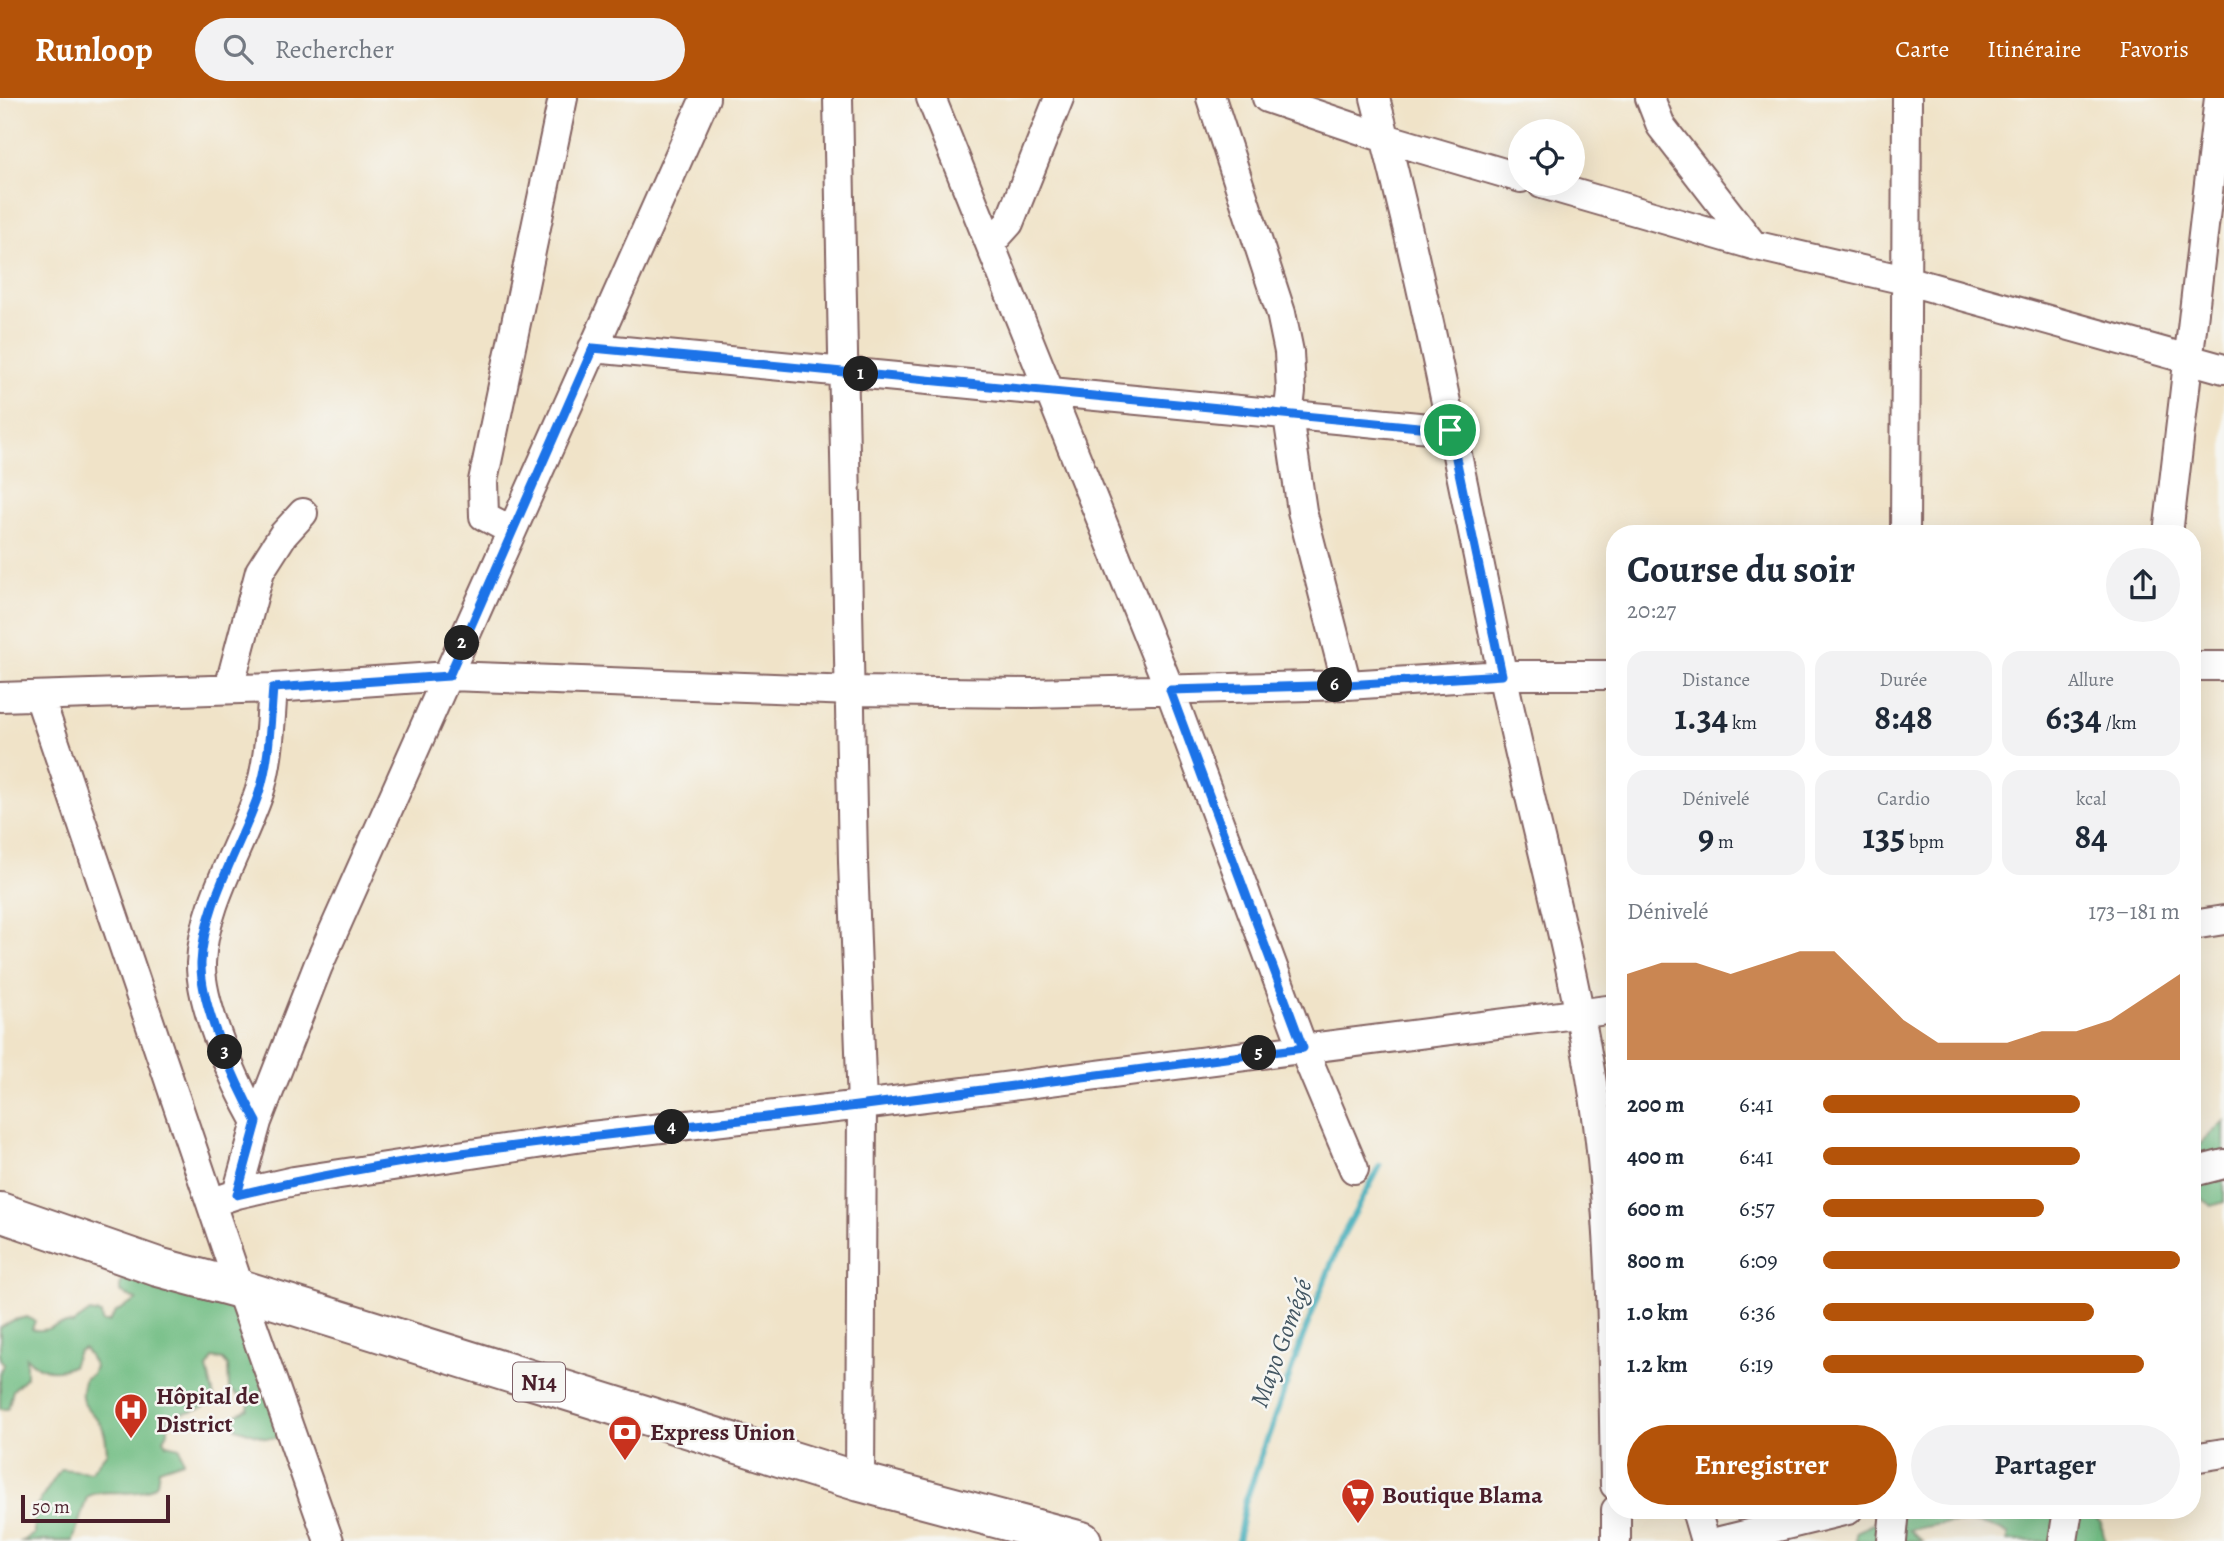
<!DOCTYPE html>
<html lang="fr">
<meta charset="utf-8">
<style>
:root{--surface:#fff;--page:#f2f2f3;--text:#1f2937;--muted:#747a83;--accent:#b45309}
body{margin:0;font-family:Alegreya,serif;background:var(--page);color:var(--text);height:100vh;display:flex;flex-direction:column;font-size:26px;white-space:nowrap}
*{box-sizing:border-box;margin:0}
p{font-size:23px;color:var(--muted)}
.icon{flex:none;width:38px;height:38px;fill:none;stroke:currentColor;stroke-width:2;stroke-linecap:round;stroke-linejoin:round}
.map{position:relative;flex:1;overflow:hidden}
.sheet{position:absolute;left:1606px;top:427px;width:595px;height:994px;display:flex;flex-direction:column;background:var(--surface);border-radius:28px;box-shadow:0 7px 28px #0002}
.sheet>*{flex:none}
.fabs{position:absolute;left:1508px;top:21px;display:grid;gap:14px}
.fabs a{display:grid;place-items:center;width:77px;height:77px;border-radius:50%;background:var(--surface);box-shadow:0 7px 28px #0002;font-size:35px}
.scale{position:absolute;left:21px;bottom:18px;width:149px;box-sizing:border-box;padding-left:7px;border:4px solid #4a1f2b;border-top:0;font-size:19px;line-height:24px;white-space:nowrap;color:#4a1f2b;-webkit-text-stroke:5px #f6f6f2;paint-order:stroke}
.pin{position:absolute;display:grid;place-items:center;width:60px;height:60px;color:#fff;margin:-30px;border:4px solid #fff;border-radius:50%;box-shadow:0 2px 7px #0007}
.km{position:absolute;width:35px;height:35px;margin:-18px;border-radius:50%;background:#222;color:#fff;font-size:19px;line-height:35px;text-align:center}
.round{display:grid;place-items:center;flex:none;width:74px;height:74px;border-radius:37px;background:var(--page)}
.headline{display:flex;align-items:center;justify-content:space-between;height:119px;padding:0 21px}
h1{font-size:38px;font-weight:700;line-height:52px}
.stats{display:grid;grid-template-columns:repeat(3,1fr);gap:10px;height:119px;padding:7px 21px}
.stats div{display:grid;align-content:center;border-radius:18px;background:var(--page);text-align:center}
.stats b{font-size:35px;font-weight:700}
.stats small{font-size:19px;font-weight:400}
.stats p{font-size:19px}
.chart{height:196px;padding:14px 21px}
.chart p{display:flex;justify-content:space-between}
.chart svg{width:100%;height:126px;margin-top:7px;fill:var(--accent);opacity:.7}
.button{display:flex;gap:14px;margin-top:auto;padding:14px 21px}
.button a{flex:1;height:80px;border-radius:42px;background:var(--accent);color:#fff;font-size:28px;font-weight:700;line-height:80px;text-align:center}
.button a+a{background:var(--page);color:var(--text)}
ul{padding:0 21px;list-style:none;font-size:23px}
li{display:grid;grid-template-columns:112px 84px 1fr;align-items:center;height:52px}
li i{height:18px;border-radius:9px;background:var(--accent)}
header{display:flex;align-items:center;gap:42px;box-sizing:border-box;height:98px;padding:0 35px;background:var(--accent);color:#fff}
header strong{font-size:33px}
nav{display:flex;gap:38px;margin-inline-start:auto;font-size:24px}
.search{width:490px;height:63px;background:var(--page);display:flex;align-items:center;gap:18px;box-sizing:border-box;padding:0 24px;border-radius:38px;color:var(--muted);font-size:26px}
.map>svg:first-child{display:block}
.forest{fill:#73be85;stroke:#5e6e58;stroke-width:2}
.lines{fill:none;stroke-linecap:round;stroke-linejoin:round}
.stream{stroke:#3aaab7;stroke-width:6}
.minor-casing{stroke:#846462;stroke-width:32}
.highway-casing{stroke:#846462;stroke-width:42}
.minor{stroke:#fff;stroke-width:28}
.highway{stroke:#fff;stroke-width:38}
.route-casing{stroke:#fff;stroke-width:14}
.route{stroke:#1a73e8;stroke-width:9}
.labels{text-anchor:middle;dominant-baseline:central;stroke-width:5;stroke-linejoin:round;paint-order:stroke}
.shield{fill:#f6f6f2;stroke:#7e6067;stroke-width:2}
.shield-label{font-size:23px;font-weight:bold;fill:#4a1f2b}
.poi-label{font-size:24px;font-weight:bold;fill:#4a1f2b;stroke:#f6f6f2;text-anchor:start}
.water-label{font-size:26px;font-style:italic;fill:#445763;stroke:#f6f6f2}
</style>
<header>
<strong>Runloop</strong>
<div class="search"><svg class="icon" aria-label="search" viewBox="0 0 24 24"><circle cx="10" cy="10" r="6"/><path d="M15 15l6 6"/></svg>Rechercher</div>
<nav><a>Carte</a><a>Itinéraire</a><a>Favoris</a></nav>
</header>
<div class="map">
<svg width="2224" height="1443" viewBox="0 0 2224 1443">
<rect width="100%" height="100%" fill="#f6f6f2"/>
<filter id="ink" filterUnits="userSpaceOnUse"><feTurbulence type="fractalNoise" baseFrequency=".0143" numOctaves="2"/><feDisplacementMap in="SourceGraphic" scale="14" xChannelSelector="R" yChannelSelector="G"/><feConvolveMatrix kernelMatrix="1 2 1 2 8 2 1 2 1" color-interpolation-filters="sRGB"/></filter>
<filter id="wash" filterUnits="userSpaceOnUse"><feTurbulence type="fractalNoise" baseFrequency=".00686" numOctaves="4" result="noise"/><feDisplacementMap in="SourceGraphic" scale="28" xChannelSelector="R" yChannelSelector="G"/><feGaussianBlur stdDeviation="1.57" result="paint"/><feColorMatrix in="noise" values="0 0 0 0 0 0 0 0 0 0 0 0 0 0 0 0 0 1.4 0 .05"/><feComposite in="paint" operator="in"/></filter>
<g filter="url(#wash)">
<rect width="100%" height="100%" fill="#f0e3c8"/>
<path class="forest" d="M2224 1023V1104L2212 1108 2196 1096 2193 1116V1053Z
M127 1176 230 1183 281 1340H266L236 1330 235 1317 248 1311 249 1305 229 1291 228 1268 223 1262 213 1260 207 1270 214 1299C202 1315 187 1313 168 1318V1334L164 1341 167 1346 180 1349 183 1363 159 1371 157 1385C141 1404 107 1387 87 1399L73 1443H22L34 1436 33 1413 61 1371 91 1374 107 1354C106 1346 106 1338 103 1331 93 1310 74 1310 85 1280L92 1276 95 1268 84 1250 78 1253 72 1268C54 1276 39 1273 26 1259V1279L13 1292 8 1311H0V1273L4 1266 0 1261V1230L14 1222 27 1219 35 1223 32 1231C47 1236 58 1223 73 1226L90 1214 101 1216 102 1224H109L116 1214 137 1202 120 1194V1187Z
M1902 1412H2088L2101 1425 2105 1443H2008V1436C1978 1419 1943 1424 1910 1432L1922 1443H1856V1434Z"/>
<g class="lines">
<path class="stream" d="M1238 1443 1245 1405 1302 1241 1341 1141 1380 1068"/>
</g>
</g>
<g filter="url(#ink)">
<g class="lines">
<g class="minor-casing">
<path id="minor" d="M838 0 853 763 862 1007 860 1384
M931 0 1170 592 1303 950 1354 1071
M1211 0 1281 215 1289 254 1291 293 1288 318 1302 413 1347 587
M1267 0 1385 40 1521 80
M1375 0C1425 189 1462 383 1502 575 1533 725 1578 873 1598 1026 1613 1145 1613 1267 1615 1387
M1650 0 1661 28 1753 147
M1542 86 1753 147 1905 182 2224 271
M990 146 1009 125 1059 0
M593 250 1450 332
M512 433 484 418 483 383 563 0
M1905 436 1907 0
M2168 436 2219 0
M2193 568H2224
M229 590 260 473 283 437 303 415
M39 598 240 1191 329 1443
M0 599 273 590 449 578 852 593 1032 595 1347 587 1502 577H1615
M2193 827 2224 822
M257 1024C236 987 200 908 201 865 203 808 241 748 259 695 270 661 270 625 273 590
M2193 1074 2224 1066
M237 1096 294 1083 583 1039 862 1007 1615 911
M213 1104 237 1096 257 1024 318 868 705 0
M2193 1360 2224 1355
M1616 1412V1443
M1696 1412 1705 1443
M1720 1443 1848 1412
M1892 1443 1895 1412
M2063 1443 2068 1412"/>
</g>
<g class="highway-casing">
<path id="highway" d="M0 1114 158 1169 240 1191 860 1384 1082 1443"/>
</g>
<use href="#minor" class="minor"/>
<use href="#highway" class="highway"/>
</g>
</g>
<g class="lines" filter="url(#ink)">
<g class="route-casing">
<path id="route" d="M593 250 1450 332 1502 577 1347 587 1170 592 1303 950C1124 973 946 998 767 1019 590 1039 410 1055 237 1097L257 1024C236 986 200 908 201 865 203 808 241 748 259 695 270 661 270 625 273 590L449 578Z"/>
</g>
<use href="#route" class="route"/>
</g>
<defs>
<g id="hospital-pin" transform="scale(1.75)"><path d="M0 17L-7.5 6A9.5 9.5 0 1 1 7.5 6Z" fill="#c8321e" stroke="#f6f6f2"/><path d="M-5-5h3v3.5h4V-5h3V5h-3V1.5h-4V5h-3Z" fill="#fff"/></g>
<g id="bank-pin" transform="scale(1.75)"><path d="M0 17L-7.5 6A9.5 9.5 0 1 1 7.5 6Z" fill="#c8321e" stroke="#f6f6f2"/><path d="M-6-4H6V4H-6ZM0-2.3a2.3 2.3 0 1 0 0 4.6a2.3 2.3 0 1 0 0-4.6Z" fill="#fff"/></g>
<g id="supermarket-pin" transform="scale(1.75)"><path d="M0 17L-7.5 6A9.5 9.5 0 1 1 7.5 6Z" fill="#c8321e" stroke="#f6f6f2"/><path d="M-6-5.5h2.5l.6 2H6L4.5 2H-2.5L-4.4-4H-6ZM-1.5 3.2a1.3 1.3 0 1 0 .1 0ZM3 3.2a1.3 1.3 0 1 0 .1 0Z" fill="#fff"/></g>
</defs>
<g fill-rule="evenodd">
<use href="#hospital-pin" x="131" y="1312"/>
<use href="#bank-pin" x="625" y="1334"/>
<use href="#supermarket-pin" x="1358" y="1397"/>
</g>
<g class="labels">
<rect class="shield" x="513" y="1264.5" width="52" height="39" rx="5"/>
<g class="shield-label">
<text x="539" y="1284">N14</text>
</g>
<g class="poi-label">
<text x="156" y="1298">Hôpital de<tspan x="156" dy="28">District</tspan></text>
<text x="650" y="1334">Express Union</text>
<text x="1382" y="1397">Boutique Blama</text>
</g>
<g class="water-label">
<text transform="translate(1281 1245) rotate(-70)">Mayo Gomégé</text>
</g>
</g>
</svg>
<div class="fabs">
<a><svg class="icon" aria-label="locate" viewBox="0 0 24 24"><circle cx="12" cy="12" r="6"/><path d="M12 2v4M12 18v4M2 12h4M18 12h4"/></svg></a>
</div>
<div class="scale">50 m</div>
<div class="pin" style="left:1450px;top:332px;background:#1e9e55"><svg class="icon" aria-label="arrive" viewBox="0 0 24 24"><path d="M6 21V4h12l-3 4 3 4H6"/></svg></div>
<b class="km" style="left:861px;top:276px">1</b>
<b class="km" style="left:462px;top:545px">2</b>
<b class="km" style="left:225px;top:954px">3</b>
<b class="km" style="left:672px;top:1029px">4</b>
<b class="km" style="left:1259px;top:955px">5</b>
<b class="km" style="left:1335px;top:587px">6</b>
<section class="sheet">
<div class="headline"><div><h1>Course du soir</h1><p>20:27</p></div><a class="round"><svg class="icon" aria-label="share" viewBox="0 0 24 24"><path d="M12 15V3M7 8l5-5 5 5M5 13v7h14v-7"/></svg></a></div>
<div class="stats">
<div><p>Distance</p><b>1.34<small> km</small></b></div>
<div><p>Durée</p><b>8:48</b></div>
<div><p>Allure</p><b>6:34<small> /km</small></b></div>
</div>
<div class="stats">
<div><p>Dénivelé</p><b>9<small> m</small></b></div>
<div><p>Cardio</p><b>135<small> bpm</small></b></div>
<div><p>kcal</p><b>84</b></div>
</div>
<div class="chart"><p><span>Dénivelé</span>173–181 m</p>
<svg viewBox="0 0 160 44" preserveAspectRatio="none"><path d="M0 44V14L10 10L20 10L30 14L40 10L50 6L60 6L70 18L80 30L90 38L100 38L110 38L120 34L130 34L140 30L150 22L160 14V44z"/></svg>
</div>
<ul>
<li><b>200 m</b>6:41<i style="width:72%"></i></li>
<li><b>400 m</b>6:41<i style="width:72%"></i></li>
<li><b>600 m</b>6:57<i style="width:62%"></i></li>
<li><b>800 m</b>6:09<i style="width:100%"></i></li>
<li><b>1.0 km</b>6:36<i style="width:76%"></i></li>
<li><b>1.2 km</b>6:19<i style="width:90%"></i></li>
</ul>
<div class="button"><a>Enregistrer</a><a>Partager</a></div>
</section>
</div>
